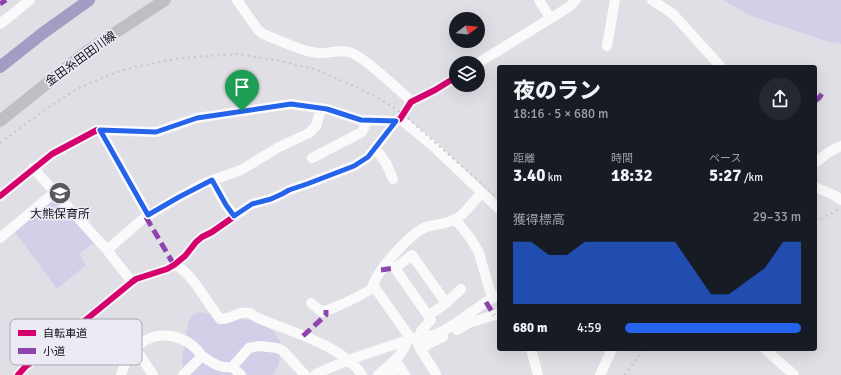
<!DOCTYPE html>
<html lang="ja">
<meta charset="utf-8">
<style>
:root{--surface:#171b24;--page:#242831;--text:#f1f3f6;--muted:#9ea1a6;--accent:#2563eb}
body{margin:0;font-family:Signika,"Noto Sans JP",sans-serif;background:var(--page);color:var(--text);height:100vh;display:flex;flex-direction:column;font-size:15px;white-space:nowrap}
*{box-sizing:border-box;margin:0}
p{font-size:13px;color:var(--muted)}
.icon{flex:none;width:22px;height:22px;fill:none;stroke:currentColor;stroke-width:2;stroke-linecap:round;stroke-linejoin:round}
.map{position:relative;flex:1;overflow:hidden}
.sheet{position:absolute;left:497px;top:65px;width:320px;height:286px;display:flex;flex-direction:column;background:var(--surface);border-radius:4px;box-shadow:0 4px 16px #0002}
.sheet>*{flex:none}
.needle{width:26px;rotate:74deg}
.buttons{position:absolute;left:449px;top:12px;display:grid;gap:8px}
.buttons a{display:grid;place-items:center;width:36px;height:36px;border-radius:50%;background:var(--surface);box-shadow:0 4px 16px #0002;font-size:20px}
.pin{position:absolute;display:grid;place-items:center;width:34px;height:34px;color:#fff;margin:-41px -17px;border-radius:50% 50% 50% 0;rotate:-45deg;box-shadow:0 0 4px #0007}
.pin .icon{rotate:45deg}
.round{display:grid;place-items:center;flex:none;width:42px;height:42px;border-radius:21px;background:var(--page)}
.summary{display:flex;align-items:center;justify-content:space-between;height:68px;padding:0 16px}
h1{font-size:22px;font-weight:800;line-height:30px}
.figures{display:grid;grid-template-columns:repeat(3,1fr);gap:6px;height:68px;padding:4px 16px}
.figures div{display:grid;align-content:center}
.figures b{font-size:17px;font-weight:800}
.figures small{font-size:11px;font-weight:400}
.figures p{font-size:11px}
.chart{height:112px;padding:8px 16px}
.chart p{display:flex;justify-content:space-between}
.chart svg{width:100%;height:72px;margin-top:4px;fill:var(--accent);opacity:.7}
ul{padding:0 16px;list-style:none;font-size:13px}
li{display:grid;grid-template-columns:64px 48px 1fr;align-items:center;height:30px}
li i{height:10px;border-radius:5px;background:var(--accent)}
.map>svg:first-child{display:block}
.green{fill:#d4cfe8}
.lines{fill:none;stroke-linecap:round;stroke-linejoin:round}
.river{stroke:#a59cc3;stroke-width:12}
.minor{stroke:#fafafb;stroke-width:10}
.major{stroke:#bfbec4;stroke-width:12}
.rail{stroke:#c6c6c7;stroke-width:2;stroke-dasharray:2 4;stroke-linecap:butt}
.quiet{stroke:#8e44ad;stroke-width:5;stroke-dasharray:10 5;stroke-linecap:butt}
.cycleway-casing{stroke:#eceaf4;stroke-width:8}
.cycleway{stroke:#d6006c;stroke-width:6}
.route-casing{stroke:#fff;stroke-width:8}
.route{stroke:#2563eb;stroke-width:5}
.labels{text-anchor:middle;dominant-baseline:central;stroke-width:3.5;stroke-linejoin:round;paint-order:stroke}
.street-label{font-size:12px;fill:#111013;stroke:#eceaf4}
.poi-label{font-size:12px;fill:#111013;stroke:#eceaf4}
.key{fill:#eceaf4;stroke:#aaa9b0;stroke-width:1}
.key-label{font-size:11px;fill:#111013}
</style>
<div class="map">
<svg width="841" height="375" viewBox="0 0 841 375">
<rect width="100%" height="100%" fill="#e0dfe5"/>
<path class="green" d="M723 0H841V44L829 42 751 16Z
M55 198 95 242 79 254 86 265 57 289 14 231Z
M200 312 262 322 272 329 280 341 281 348 279 363 275 372 272 375H184L182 360 188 322C190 317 194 313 200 312Z"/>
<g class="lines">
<path class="river" d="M0 67 43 33 89 0"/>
<path class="minor" d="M237 0 258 30 263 34C279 40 302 52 318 53 328 54 339 49 349 52 362 55 395 87 407 97L411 102
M539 0 550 18
M652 0 673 14 721 67
M0 24 30 0
M607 46 615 0
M478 63 569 7 576 0
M400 119 433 146 499 209
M100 130 148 215
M375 148 386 163 393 179
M312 158 362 132 367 121
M815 163 829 152 841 146
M33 168 107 250 132 282
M212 180 226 205 234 216
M815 187 834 195 841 200
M0 196 52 154 97 130 156 132 197 118 291 104 327 109 361 120 396 121 400 119 411 102 435 90 456 77
M455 219 471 239 479 253 492 298
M0 238 55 192
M107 250 144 218 179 197 205 183 241 170 279 147 309 133 316 126 321 109
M175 264C195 277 205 300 220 319 230 320 240 310 250 313 253 315 257 318 260 319 292 332 343 346 362 375
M311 303 322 312C341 306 358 297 375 287
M428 316 445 304 461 289
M457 330 471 322 499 314
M421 337V331L431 320 395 268 412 255 446 303
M411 339 373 285C378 269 411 233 426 227 436 224 450 224 459 217 467 211 474 200 482 193
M418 345 436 374
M135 348 153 375
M531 349 538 375
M765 349 794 375
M421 350 428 344 443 337
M395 360 405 375
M232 367 249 348 259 346 277 348 283 351 305 375
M18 375 26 366 77 327 132 282 136 279 167 269 174 265 185 256 196 242 202 237 212 232 252 204 271 199 282 194 289 190 307 184 354 166 368 157 396 121
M121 375C124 367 126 359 131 352 133 349 137 347 140 344 160 328 188 336 202 356
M183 375 202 356C211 362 220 369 232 367L241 375
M315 375C345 359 378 351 410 339 417 336 426 337 434 335 458 326 476 305 499 295
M378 375C389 365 403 356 407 341
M388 375 400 367
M600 375 612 349"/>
<path class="major" d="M0 121 86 52 165 0"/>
<path class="rail" d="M0 143 46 109 75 90 111 74 134 67 181 58 238 54 280 61 315 69 354 86 382 100 403 114 499 199
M815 222 841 208
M624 375 645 349"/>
<path class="quiet" d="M0 4 6 0
M815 101 819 98 823 92
M146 217 174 265
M381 270 395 268
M486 302 494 315
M303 336 326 315V310"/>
<g class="cycleway-casing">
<path id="cycleway" d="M0 196 52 154 97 130 156 132 197 118 291 104 327 109 361 120 396 121 400 119 411 102 435 90 456 77
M18 375 26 366 77 327 132 282 136 279 167 269 174 265 185 256 196 242 202 237 212 232 252 204 271 199 282 194 289 190 307 184 354 166 368 157 396 121"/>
</g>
<use href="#cycleway" class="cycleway"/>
</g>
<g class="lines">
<g class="route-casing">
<path id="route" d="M291 104 327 109 361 120 396 121 368 157 354 166 307 184 289 190 282 194 271 199 252 204 234 216 226 205 212 180 179 197 148 215 100 130 156 132 197 118Z"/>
</g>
<use href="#route" class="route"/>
</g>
<defs>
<g id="school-disc" transform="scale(1.15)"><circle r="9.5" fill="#59585c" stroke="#eceaf4"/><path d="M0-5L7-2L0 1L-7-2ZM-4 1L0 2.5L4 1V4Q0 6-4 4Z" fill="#fff"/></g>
</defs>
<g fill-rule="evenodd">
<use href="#school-disc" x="60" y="193"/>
</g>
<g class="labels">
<g class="street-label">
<text transform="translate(81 59) rotate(-36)">金田糸田田川線</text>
</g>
<g class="poi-label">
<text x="60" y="214">大熊保育所</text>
</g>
</g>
<rect x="10" y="319" width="132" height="46" rx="6" class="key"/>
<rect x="18" y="330" width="18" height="6" fill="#d6006c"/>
<rect x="18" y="348" width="18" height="6" fill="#8e44ad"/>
<g class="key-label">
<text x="43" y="337">自転車道</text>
<text x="43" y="355">小道</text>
</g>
</svg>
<div class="buttons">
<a><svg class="needle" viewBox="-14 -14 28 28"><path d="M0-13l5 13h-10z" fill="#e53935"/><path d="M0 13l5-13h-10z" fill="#9ea1a6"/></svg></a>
<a><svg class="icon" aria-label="layers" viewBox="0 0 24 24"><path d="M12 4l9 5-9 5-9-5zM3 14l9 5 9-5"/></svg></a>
</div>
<div class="pin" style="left:242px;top:111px;background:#1e9e55"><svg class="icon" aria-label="arrive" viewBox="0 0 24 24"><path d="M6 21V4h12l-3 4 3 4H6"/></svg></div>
<section class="sheet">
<div class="summary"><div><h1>夜のラン</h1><p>18:16 · 5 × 680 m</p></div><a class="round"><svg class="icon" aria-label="share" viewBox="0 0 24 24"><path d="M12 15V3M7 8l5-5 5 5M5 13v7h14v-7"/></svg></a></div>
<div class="figures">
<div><p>距離</p><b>3.40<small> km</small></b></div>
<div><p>時間</p><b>18:32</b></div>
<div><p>ペース</p><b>5:27<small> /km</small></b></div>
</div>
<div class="chart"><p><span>獲得標高</span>29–33 m</p>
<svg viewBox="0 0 160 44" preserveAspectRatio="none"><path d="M0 44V6L10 6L20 14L30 14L40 6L50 6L60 6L70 6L80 6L90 6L100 22L110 38L120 38L130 30L140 22L150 6L160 6V44z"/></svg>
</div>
<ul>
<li><b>680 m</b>4:59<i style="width:100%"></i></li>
</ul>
</section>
</div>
